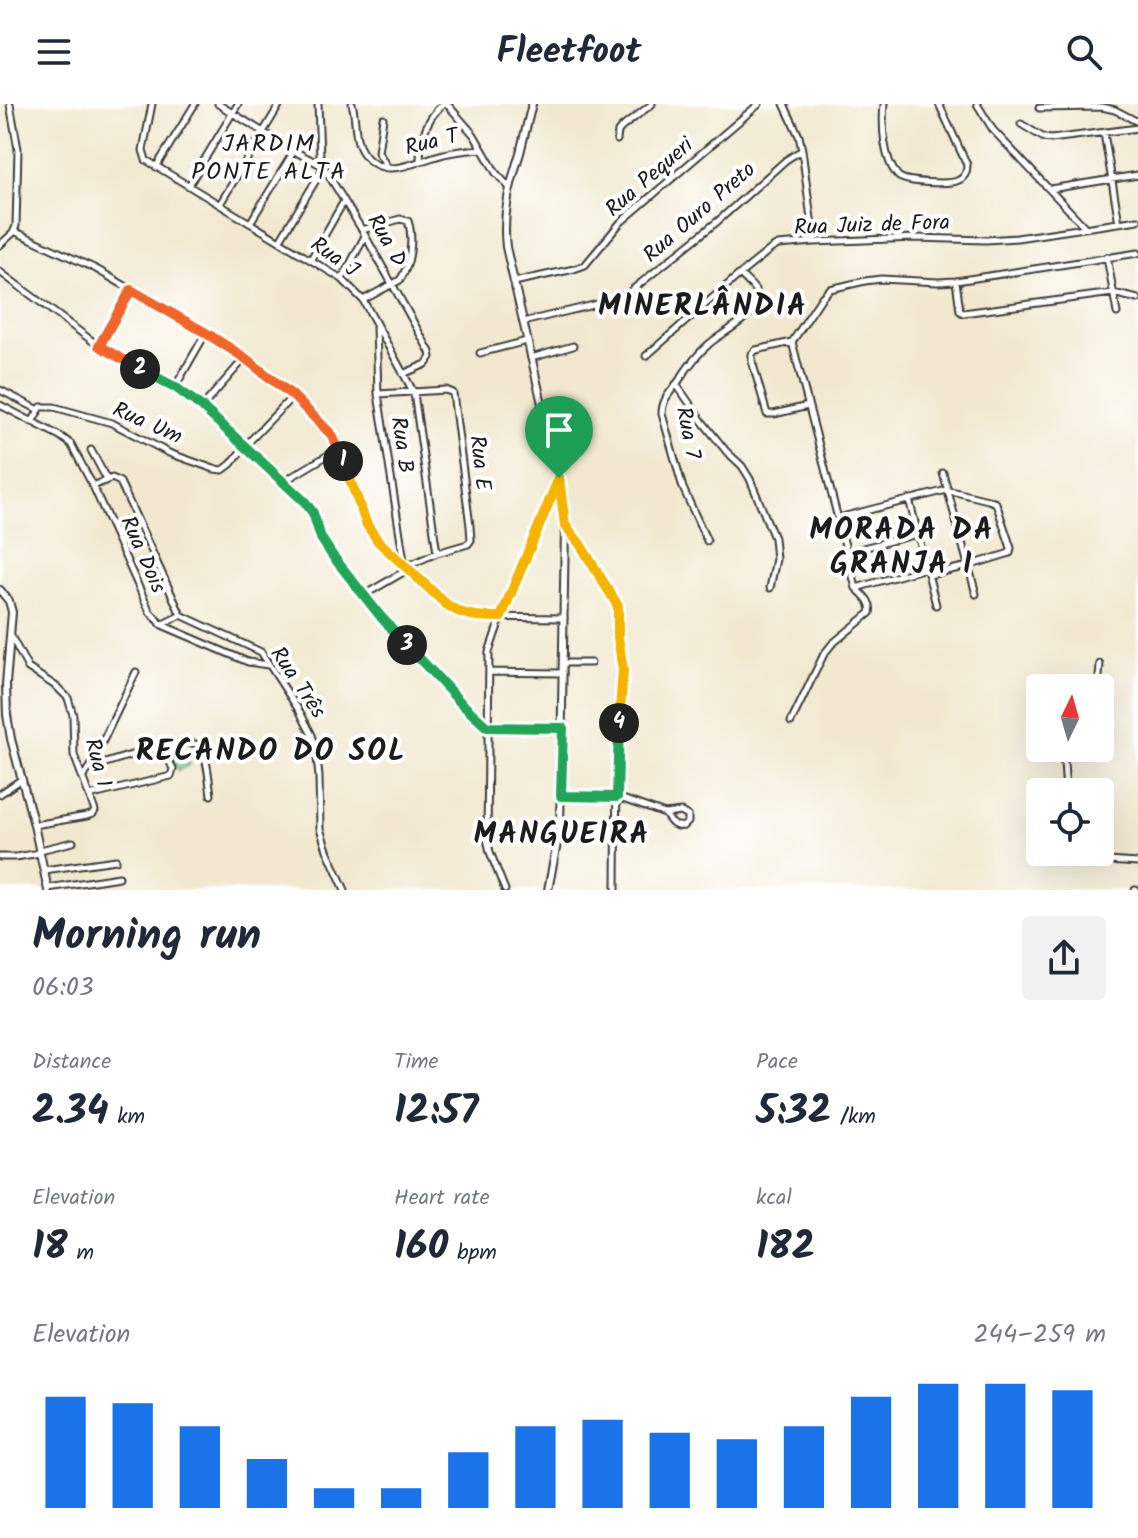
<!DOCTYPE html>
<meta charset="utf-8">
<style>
:root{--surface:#fff;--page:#f2f2f3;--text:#1f2937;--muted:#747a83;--accent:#1a73e8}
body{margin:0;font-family:Kalam,sans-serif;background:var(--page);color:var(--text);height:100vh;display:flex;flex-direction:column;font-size:30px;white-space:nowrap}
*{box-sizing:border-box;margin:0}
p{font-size:26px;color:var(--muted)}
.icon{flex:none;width:44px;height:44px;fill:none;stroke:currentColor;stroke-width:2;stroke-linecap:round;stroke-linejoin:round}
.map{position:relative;height:786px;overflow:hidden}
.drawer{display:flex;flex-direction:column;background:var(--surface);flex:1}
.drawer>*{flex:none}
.needle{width:52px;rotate:5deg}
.controls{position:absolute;left:1026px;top:570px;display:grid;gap:16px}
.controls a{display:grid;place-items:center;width:88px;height:88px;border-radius:8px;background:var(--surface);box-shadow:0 8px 32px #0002;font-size:40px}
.pin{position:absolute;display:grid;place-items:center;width:68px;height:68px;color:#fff;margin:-82px -34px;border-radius:50% 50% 50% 0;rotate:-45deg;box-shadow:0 0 8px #0007}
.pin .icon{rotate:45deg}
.km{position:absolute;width:40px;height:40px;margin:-20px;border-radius:50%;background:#222;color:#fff;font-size:22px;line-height:40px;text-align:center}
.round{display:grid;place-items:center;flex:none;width:84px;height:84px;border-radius:8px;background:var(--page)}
.headline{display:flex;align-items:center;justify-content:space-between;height:136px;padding:0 32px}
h1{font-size:44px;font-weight:700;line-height:60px}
.figures{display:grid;grid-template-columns:repeat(3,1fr);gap:12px;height:136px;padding:8px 32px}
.figures div{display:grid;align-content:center}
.figures b{font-size:40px;font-weight:700}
.figures small{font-size:22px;font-weight:400}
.figures p{font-size:22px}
.chart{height:224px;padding:16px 32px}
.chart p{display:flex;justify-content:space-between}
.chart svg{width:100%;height:144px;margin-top:8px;stroke:var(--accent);stroke-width:6}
header{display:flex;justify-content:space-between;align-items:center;height:104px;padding:0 32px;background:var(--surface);font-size:36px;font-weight:700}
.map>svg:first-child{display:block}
.green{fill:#8cde9e;stroke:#547d5d;stroke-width:2}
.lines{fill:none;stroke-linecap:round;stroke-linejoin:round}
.minor-casing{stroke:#3c3b37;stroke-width:9}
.tertiary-casing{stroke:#3c3b37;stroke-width:10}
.minor{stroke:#fff;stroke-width:5}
.tertiary{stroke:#fff;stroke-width:6}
.split-1-casing{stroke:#fff;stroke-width:16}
.split-2-casing{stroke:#fff;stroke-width:16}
.split-3-casing{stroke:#fff;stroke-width:16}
.split-4-casing{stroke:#fff;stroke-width:16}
.split-5-casing{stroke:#fff;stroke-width:16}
.split-1{stroke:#f5b400;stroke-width:10}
.split-2{stroke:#f0652b;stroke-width:10}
.split-3{stroke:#22a559;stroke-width:10}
.split-4{stroke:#22a559;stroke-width:10}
.split-5{stroke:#f5b400;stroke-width:10}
.labels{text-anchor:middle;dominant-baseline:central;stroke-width:8;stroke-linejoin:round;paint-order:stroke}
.street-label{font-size:22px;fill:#1c1c1c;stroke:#fff}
.neighbourhood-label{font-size:24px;letter-spacing:2px;fill:#1c1c1c;stroke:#fff}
.district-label{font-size:30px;font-weight:bold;letter-spacing:2px;fill:#1c1c1c;stroke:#fff}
</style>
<header><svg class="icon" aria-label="menu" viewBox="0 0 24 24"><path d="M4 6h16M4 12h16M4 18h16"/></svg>Fleetfoot<svg class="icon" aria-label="search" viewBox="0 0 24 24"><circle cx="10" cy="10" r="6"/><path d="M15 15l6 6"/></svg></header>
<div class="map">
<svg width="1138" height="786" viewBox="0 0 1138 786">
<rect width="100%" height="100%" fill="#fff"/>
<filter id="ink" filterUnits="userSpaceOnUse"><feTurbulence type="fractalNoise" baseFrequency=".0125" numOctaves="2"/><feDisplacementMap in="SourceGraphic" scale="16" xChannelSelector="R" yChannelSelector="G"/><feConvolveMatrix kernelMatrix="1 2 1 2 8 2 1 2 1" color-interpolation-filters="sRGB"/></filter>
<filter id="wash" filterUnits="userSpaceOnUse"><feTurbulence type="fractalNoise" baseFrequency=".006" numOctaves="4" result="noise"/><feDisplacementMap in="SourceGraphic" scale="32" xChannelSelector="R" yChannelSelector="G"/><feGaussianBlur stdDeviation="1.8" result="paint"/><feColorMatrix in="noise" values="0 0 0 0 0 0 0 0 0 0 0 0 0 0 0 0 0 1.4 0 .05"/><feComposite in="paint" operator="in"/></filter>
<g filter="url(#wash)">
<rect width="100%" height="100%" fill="#f1e8cf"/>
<path class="green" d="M182 643 190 661 178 666 170 648Z"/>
</g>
<g filter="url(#ink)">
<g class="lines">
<g class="minor-casing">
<path id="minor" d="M152 0 143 46 146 56 342 175 363 196 414 289 437 449
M218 0 294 47 323 62
M318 0 320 53 323 62 362 126 430 248 431 253 426 260 403 270
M352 0C357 16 353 35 363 49 384 79 417 56 444 50 456 47 469 46 482 45
M447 0 474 31 496 69 509 83
M784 0 799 32 802 46 814 138
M884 0C882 21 883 56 898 72 905 79 951 81 959 76 966 73 967 67 967 61L939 0
M977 0 993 26 1084 122
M1039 4 1102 3 1115 6 1138 18
M383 14 378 48 388 64
M1021 20 1044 34 1051 35 1138 24
M1104 29 1119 119
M617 36 618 28 621 24 652 0
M420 57C420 34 426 15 443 0
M156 63 195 0
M189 81 238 0
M1050 85 1138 71
M220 100 280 0
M250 119 294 47
M362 126 400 115 408 117C414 134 410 162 400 176L363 196
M14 127 96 165 206 229 245 254 293 292 322 320 335 336 367 421 378 437 407 466 457 508 478 513 564 514
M280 136 324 63
M0 141 13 129 16 122 18 45 10 0
M1107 153 1117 209
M311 155 344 97
M0 168 99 242 175 283 202 303 309 403 315 414 321 434 332 451 381 513 462 600 487 623 562 624
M342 175 364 134
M956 177 960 207 963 209 1113 189 1138 195
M514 178 574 165 585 161 621 118 759 0
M523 218 606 198 627 190 718 117 786 56 802 46
M376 223 378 290 405 463 437 449 468 440 471 436 470 422 453 289 446 286 378 290
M792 238 756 246 752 250V257L767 310H774L808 302
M99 242 131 186
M480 249 527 237
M646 252 740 170 771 145 778 141 814 138 915 134 986 136 1017 134 1138 116
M531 254 573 242
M676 280 702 317 726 347 742 362 750 375 774 434 776 455 770 484
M175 283 206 229
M0 286 39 306
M0 301 60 332 71 340 93 382 150 508 162 521 248 558 268 561
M202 303 245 254
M32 318 41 303H54L112 319 169 349 214 365 223 366 231 360 245 342 293 292
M91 346 107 376
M943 369 976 490
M283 378 338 345
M93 382 112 374 120 378 181 511 261 548 300 608 312 631 316 644 319 673 320 725 327 746 345 786
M909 395 936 501
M838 414 947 386 988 396 996 399 1011 444 1010 449 968 462 929 471
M565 421 586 449 619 506 618 533 623 566 617 646 616 786
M707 437 683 384 662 310C662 295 670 289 678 278 687 264 696 251 709 240 720 230 757 212 758 194 759 186 745 176 740 170
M847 448 918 430
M856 484 926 464
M364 491 407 466
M163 520 181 511
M11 532 28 564 57 583 68 594 73 611 74 651 95 707 93 710 87 712 34 721
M563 559H591
M489 568 563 569
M1095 584 1099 573 1100 560
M1100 607 1108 614 1110 622 1108 627 1100 630
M791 618 824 550 832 540 870 509C873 498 863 491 856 484L792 238 822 193 830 185 865 177 881 175 938 178 956 177 1138 149
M90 664C107 659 188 630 199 642 208 651 209 679 211 691
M83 672 90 664 136 568
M1066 688 1064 658 1067 644
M0 690 22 675
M89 692 171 672 173 665 163 643
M561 692 617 693 665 710 681 708 688 712V718L684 722C674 724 670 718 665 710
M40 746 73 738
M1083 748 1092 756 1138 759
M0 753H16L40 749
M44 766 116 756
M48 784 119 773
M505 786 490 748 487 735 489 548 501 513 558 375
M1135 786H1136"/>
</g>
<g class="tertiary-casing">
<path id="tertiary" d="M532 0C528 16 524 33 520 49 510 81 502 109 506 143L559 374 565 421 560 724 548 786
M0 486 9 497 12 508 6 580 7 611 11 635 34 721 48 786"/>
</g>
<use href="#minor" class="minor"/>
<use href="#tertiary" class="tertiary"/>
</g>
</g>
<g class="lines" filter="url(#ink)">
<g class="split-1-casing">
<path id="split-1" d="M343 357 367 421 378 437 446 500C463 513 480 513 501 513L559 374"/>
</g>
<g class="split-2-casing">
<path id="split-2" d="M140 265 99 242 131 186 206 229 245 254 293 292 332 331 343 357"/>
</g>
<g class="split-3-casing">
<path id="split-3" d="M140 265 175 283 202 303 305 398 313 409 321 434 332 451 381 513 407 541"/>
</g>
<g class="split-4-casing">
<path id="split-4" d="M407 541 462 600 487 623 563 624 561 692 617 693 619 619"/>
</g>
<g class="split-5-casing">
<path id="split-5" d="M559 374 565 421 580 440 618 502V533L623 566 619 619"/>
</g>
<use href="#split-1" class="split-1"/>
<use href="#split-2" class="split-2"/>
<use href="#split-3" class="split-3"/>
<use href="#split-4" class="split-4"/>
<use href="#split-5" class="split-5"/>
</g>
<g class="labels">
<g class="street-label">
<text transform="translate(432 39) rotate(-14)">Rua T</text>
<text transform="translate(650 74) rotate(-41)">Rua Pequeri</text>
<text transform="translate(700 109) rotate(-41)">Rua Ouro Preto</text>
<text transform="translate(872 122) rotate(-2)">Rua Juiz de Fora</text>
<text transform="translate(386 137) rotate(60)">Rua D</text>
<text transform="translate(334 154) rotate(35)">Rua J</text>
<text transform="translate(147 320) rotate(24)">Rua Um</text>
<text transform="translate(687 329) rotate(79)">Rua 7</text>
<text transform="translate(401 341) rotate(82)">Rua B</text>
<text transform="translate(479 359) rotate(83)">Rua E</text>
<text transform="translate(142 451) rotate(66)">Rua Dois</text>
<text transform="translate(297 579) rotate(56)">Rua Três</text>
<text transform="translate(97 659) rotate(75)">Rua 1</text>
</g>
<g class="neighbourhood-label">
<text x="269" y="40">JARDIM<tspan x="269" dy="28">PONTE ALTA</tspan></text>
</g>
<g class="district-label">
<text x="703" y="203">MINERLÂNDIA</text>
<text x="902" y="427">MORADA DA<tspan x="902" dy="34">GRANJA I</tspan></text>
<text x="271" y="648">RECANDO DO SOL</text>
<text x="562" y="731">MANGUEIRA</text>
</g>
</g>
</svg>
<div class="controls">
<a><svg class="needle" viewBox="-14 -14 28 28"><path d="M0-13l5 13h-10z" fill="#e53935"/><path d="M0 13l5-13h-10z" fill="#747a83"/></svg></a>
<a><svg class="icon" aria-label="locate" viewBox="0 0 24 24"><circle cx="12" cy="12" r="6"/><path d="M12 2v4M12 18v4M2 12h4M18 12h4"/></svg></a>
</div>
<div class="pin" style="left:559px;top:374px;background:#1e9e55"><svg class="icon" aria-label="arrive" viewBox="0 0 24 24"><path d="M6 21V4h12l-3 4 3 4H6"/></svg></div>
<b class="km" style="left:343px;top:357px">1</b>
<b class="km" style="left:140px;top:265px">2</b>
<b class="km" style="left:407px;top:541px">3</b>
<b class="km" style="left:619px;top:619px">4</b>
</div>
<section class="drawer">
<div class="headline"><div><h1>Morning run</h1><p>06:03</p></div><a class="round"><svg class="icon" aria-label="share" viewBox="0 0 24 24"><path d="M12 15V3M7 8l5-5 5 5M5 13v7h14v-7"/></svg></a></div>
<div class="figures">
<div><p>Distance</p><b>2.34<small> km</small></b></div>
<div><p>Time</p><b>12:57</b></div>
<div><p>Pace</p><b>5:32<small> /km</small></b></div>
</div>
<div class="figures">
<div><p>Elevation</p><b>18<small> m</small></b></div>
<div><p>Heart rate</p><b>160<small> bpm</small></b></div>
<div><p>kcal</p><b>182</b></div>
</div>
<div class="chart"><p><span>Elevation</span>244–259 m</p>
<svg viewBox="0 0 160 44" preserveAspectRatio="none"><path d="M5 44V10M15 44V12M25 44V19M35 44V29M45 44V38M55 44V38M65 44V27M75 44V19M85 44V17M95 44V21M105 44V23M115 44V19M125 44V10M135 44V6M145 44V6M155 44V8"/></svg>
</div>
</section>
